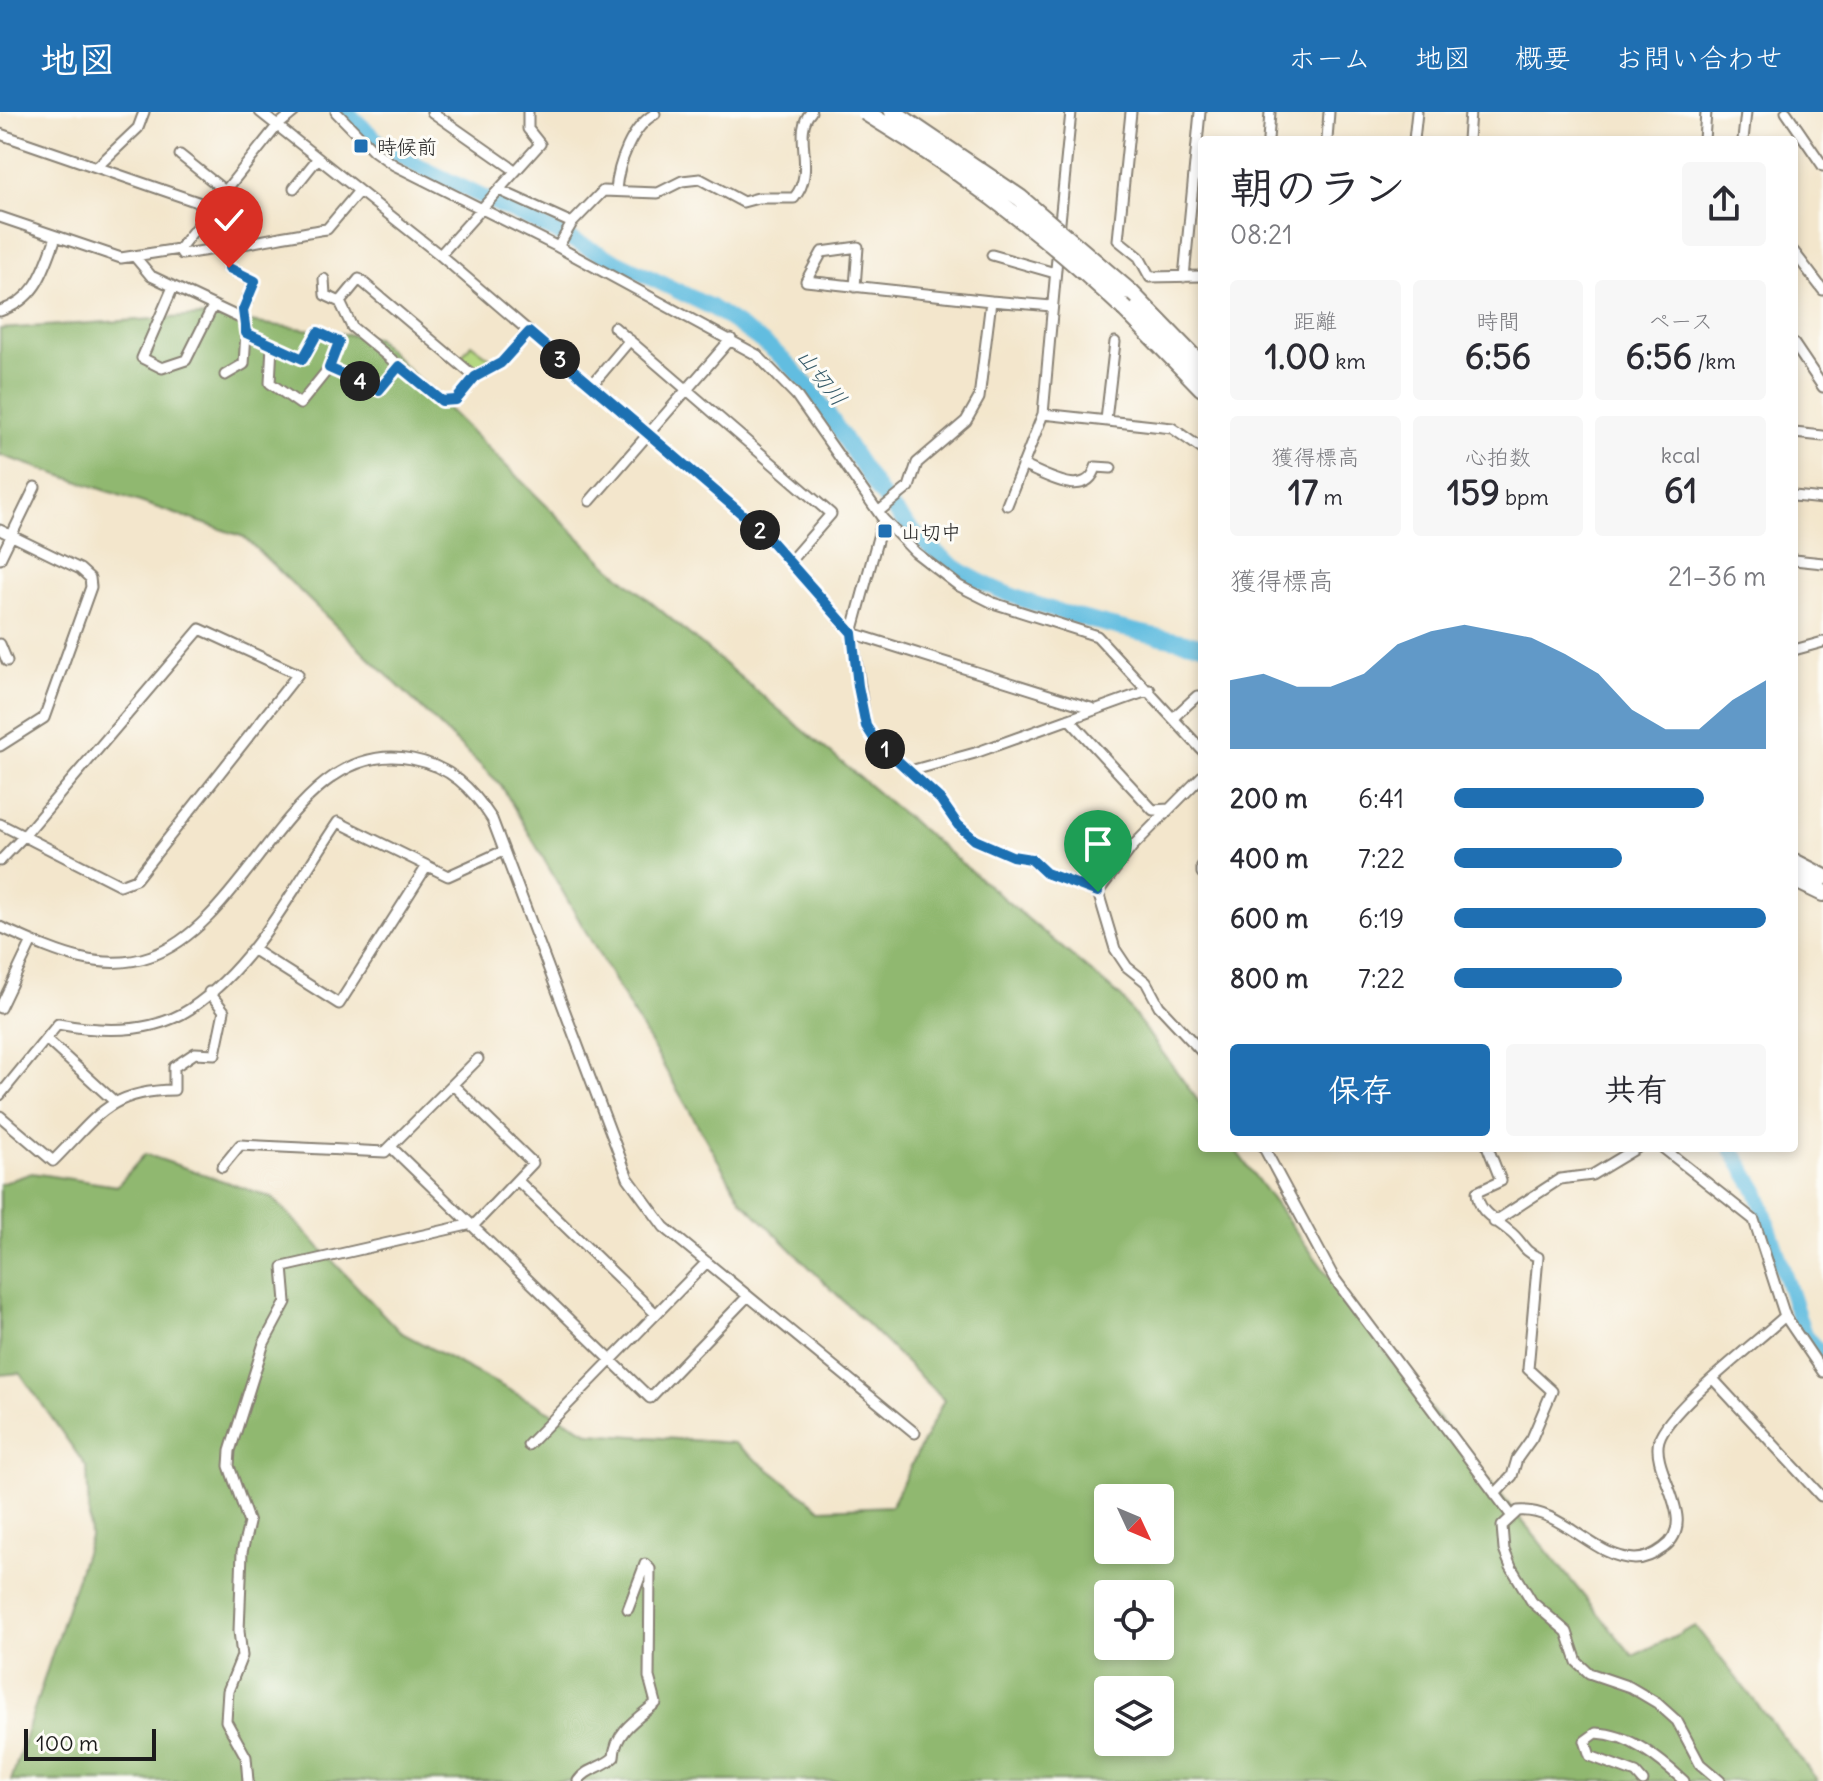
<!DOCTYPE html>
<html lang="ja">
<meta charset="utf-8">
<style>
:root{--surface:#fff;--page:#f7f7f7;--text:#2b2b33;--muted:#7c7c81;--accent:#1f6fb2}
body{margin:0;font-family:Delius,"Klee One",sans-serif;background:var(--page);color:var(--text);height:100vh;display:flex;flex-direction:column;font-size:30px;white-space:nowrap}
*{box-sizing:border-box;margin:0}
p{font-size:26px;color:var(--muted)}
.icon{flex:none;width:44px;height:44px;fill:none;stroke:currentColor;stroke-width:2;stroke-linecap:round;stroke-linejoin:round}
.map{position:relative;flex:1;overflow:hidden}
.side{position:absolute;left:1198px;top:24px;width:600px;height:1016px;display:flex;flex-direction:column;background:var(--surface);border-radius:8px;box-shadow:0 4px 12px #0003}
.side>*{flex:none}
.needle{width:52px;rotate:134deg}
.fabs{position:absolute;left:1094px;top:1372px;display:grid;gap:16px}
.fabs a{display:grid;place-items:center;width:80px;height:80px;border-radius:8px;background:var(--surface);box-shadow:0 4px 12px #0003;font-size:40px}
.scale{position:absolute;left:24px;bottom:20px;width:132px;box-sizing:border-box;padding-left:8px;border:4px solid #1c1c1c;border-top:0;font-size:22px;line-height:28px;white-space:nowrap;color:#1c1c1c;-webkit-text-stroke:6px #fdfcf7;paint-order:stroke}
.pin{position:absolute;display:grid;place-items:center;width:68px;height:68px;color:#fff;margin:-82px -34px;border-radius:50% 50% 50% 0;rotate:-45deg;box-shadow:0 0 8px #0007}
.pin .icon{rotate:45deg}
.km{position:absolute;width:40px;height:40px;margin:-20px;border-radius:50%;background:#222;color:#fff;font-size:22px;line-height:40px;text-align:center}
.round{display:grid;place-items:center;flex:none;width:84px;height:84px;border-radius:8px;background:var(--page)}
.headline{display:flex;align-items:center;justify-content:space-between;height:136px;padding:0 32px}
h1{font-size:44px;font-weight:800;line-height:60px}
.metrics{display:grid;grid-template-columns:repeat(3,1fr);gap:12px;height:136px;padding:8px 32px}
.metrics div{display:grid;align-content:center;border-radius:8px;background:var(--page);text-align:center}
.metrics b{font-size:34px;font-weight:800}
.metrics small{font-size:22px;font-weight:400}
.metrics p{font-size:22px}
.chart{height:224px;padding:16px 32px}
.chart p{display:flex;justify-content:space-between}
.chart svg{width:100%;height:144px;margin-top:8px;fill:var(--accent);opacity:.7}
.primary-button{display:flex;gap:16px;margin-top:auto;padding:16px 32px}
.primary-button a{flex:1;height:92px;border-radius:8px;background:var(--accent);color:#fff;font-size:32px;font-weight:800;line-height:92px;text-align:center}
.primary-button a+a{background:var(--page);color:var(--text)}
ul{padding:0 32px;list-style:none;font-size:26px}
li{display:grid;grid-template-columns:128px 96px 1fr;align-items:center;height:60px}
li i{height:20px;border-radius:10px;background:var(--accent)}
header{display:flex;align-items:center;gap:48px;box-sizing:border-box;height:112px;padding:0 40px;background:var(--accent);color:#fff}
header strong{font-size:38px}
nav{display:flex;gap:44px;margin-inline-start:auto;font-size:28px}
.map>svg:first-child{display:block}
.green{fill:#b5d881;stroke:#687a4e;stroke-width:2}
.forest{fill:#90b86f;stroke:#566a46;stroke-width:2;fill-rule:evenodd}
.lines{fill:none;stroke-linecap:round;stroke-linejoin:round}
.river{stroke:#62bde0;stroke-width:16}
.minor-casing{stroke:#888174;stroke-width:13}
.motorway-casing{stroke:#888174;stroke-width:20}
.minor{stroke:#fff;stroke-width:9}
.motorway{stroke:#fff;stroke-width:16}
.motorway-bridge-casing{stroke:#888174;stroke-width:20;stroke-linecap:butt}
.motorway-bridge{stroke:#fff;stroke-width:16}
.route-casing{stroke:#fff;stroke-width:16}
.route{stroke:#1f6fb2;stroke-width:10}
.poi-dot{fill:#1f6fb2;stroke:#fdfcf7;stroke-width:3}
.labels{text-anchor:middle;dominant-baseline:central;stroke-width:6;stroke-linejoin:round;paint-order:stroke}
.poi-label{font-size:20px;fill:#1c1c1c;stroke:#fdfcf7;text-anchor:start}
.water-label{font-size:22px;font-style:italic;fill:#385c6a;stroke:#fdfcf7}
</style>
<header>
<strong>地図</strong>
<nav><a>ホーム</a><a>地図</a><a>概要</a><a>お問い合わせ</a></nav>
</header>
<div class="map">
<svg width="1823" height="1669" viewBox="0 0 1823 1669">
<rect width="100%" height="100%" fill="#fdfcf7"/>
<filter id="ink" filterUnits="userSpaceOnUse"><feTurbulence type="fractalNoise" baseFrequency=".0125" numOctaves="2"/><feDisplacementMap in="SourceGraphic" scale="16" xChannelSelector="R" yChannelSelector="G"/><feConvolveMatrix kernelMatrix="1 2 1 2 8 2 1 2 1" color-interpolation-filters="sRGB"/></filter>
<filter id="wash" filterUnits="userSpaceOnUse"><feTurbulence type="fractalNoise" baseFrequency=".006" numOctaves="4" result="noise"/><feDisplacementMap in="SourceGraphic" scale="32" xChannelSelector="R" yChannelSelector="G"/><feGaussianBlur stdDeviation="1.8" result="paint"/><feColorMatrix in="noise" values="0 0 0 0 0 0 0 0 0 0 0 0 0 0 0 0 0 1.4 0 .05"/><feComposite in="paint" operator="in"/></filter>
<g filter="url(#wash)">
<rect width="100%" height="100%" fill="#f3e6cc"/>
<path class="green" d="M471 232 494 249 479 259 460 247Z"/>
<path class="forest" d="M201 204 376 226 608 454 1122 886 1202 994V1036H1234L1396 1255 1633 1544 1695 1514 1818 1669H11L90 1425 87 1356 20 1261 0 1263V1072L32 1061 117 1074 145 1042 273 1086 400 1220 590 1321 734 1331 821 1397 891 1394 944 1288 741 1088 501 673 244 425 0 343V217ZM1108 1386H1160V1438H1108ZM1108 1482H1160V1534H1108ZM1108 1578H1160V1630H1108Z"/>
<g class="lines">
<path class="river" d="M347 0 382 33 414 52 711 195C736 212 763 228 785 249 827 289 852 346 888 391 906 413 931 438 954 454 1011 494 1132 520 1202 533
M1731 1036 1757 1079 1804 1222 1823 1245"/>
</g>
</g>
<g filter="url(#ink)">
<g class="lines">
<g class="minor-casing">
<path id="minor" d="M260 0 440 143 762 419 852 521 1094 597
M336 0 374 39 394 53 558 135 757 243 796 283 883 407 915 440 959 474 993 491 1097 524 1202 638
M432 0 516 59
M1131 0 1118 128 1139 145 1150 165 1202 164
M1786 0 1823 54
M0 22 212 95
M1268 28 1270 0
M1327 28 1329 0
M1414 28 1417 0
M1468 28 1470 0
M1704 28 1706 0
M1743 28 1746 0
M180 43 225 79
M97 55 138 16 144 0
M294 76 318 46
M499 78 572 111
M616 78C618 52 632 14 655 2
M0 105 121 146 179 137 277 14 294 0
M1059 120 1071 0
M558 135 572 111 603 79 658 81 682 69 700 67 743 90 758 86H794C818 58 791 21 811 0
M179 137 182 142C231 136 279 124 327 117L359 79
M1794 140 1823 178
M440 143 540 32 528 17V0
M992 143 1055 161
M136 146 151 164 244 208 246 221 303 247 318 220 339 230 329 256 379 278 399 254
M229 156 255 169 243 198 244 208
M1184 165 1200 0
M324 167 325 183 340 190
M173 175 142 246 162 256 186 248 213 194
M855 175 858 135 822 140 806 169 991 189
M0 199C37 187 44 158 56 125
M614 215 831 402 791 448
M1794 232 1823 275
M272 233 270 271 300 292 329 256
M225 263 244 252 246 221
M475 265 359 167 340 190 352 215 442 289 456 288 475 265 501 251 529 220
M591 274 630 228
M1043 302 1172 316 1202 337
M1106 308 1115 230
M1794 321 1823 324
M1022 353C1045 362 1086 389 1096 355L1111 356
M1794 384 1823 387
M590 389 731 227
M1007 393 1043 302 1058 135
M878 400 909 375 917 351 966 309 979 286 991 189 1052 194
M883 407 852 521 866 614 875 628 940 687 958 713 975 728 1012 744 1031 747 1046 761 1098 780
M0 418 80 457 90 466 91 475 44 606 0 634
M0 447 35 375
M1794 448 1823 451
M0 532 7 549
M1794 538 1823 530
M1174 605 1197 584H1202
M1069 607 1153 698 1169 697
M910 659 975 641 1150 578
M0 712 120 773 136 767 298 562 200 517 24 724 0 749
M1202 754V761
M1098 780 1115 837 1127 855 1146 870 1159 894 1202 940
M1098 780 1132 735 1202 664
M0 815C48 836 98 863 151 844 251 809 294 623 412 647 450 654 472 676 492 707L628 1066 664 1115 915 1321
M252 837 339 892 427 754
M0 896 32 829
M46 927 115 990
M453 973 533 1051 474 1113
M0 983 58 912C100 920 152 922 190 897 255 854 295 773 338 710L448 764 503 739
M0 1004 53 1049C97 1005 108 979 174 978V955L195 941 215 942 224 899 209 880
M392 1036 650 1286 748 1184
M1264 1036 1334 1166 1511 1403
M1488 1036 1501 1069 1477 1080C1478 1101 1495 1107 1509 1119 1522 1128 1522 1139 1538 1145L1528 1257 1552 1279 1532 1326 1517 1347 1512 1364 1495 1382
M1663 1036 1754 1108 1785 1204 1823 1260
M222 1055 240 1033 385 1040 478 947
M517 1068 656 1202
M1494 1110 1560 1067 1592 1063 1637 1036
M1713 1267 1821 1384
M528 1333 707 1150
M248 1669 246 1645 226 1609 228 1579 242 1544 239 1519 242 1440 249 1411 229 1354 230 1339 264 1231 286 1190 283 1155 472 1112
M578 1669C586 1656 603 1656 614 1645 615 1619 638 1606 656 1591L649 1565 650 1457 645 1452 628 1497
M1643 1669 1636 1661 1590 1644 1585 1629 1596 1621C1630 1622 1660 1647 1684 1669
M1720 1669 1700 1652 1677 1609 1657 1591 1630 1575 1589 1561 1577 1550 1567 1520 1532 1490 1511 1455 1504 1438 1502 1414 1518 1399C1561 1395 1593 1446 1635 1447 1645 1447 1655 1442 1663 1436 1701 1409 1650 1360 1659 1328 1668 1297 1758 1229 1785 1204"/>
</g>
<g class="motorway-casing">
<path id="motorway" d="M1130 180 1202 254
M1126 198 1202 276
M1794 750 1823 765
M1794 767 1823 781"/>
</g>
<use href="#minor" class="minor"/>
<use href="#motorway" class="motorway"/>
<g class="motorway-bridge-casing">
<path id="motorway-bridge" d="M865 0C960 57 1046 122 1126 198
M893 0 1020 86 1130 180"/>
</g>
<use href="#motorway-bridge" class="motorway-bridge"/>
</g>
</g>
<g class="lines" filter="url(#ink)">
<g class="route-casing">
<path id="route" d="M229 156 255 169 243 198 246 221 303 247 318 220 339 230 329 256 379 278 399 254 442 289 456 288 475 265 501 251 529 220 762 419 852 521 858 574 866 614 875 628 940 687 958 713 975 728 1012 744 1031 747 1046 761 1098 780"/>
</g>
<use href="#route" class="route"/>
</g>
<g class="poi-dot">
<rect x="353" y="26" width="16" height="16" rx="4"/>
<rect x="877" y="411" width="16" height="16" rx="4"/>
</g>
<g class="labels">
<g class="poi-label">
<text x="377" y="34">時候前</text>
<text x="901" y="419">山切中</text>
</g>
<g class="water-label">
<text transform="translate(822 265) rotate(52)">山切川</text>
</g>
</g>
</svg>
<div class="fabs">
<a><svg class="needle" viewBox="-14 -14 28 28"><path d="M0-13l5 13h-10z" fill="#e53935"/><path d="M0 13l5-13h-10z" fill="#7c7c81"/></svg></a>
<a><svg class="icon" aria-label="locate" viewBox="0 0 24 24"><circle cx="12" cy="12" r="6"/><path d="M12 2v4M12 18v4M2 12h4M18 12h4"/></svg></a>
<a><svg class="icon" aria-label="layers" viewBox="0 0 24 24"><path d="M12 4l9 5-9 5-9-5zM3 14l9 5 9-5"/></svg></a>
</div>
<div class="scale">100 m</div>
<div class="pin" style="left:1098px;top:780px;background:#1e9e55"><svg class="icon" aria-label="arrive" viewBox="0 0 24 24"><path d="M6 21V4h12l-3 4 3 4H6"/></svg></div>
<div class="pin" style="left:229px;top:156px;background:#d93025"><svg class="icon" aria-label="check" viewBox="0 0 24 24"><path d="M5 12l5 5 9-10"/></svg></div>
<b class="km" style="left:885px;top:637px">1</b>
<b class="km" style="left:760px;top:418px">2</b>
<b class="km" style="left:560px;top:247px">3</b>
<b class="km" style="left:360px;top:269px">4</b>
<section class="side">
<div class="headline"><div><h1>朝のラン</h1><p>08:21</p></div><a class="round"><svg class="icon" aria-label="share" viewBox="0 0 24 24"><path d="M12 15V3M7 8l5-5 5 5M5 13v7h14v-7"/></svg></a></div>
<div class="metrics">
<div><p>距離</p><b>1.00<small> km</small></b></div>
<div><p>時間</p><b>6:56</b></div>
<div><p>ペース</p><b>6:56<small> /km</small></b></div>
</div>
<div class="metrics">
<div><p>獲得標高</p><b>17<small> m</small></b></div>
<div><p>心拍数</p><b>159<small> bpm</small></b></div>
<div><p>kcal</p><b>61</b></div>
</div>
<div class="chart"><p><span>獲得標高</span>21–36 m</p>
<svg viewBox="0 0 160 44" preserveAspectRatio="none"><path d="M0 44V23L10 21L20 25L30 25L40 21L50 12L60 8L70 6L80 8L90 10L100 15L110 21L120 32L130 38L140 38L150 29L160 23V44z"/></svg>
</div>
<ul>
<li><b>200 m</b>6:41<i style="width:80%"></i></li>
<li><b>400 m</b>7:22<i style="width:54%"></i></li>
<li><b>600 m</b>6:19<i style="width:100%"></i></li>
<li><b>800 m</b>7:22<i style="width:54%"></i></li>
</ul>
<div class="primary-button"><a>保存</a><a>共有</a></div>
</section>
</div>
